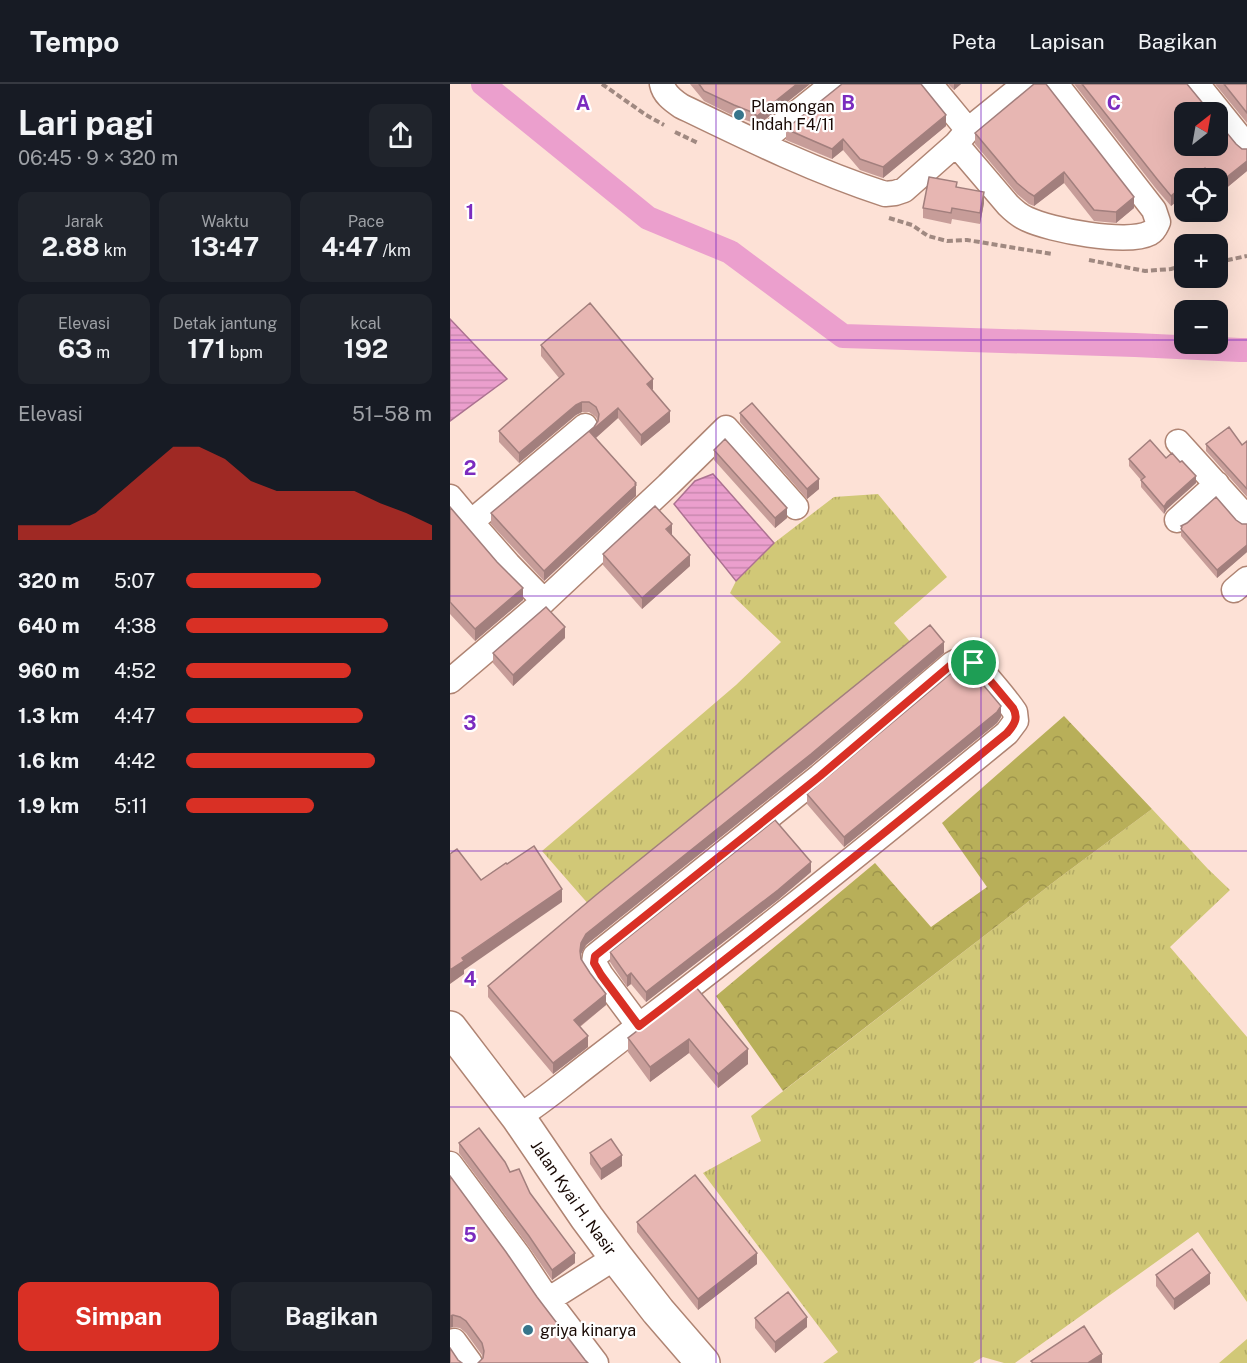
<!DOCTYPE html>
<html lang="id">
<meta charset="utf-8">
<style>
:root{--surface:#171b24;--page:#20242c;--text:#f1f3f6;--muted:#9ea1a6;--line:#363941;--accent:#d93025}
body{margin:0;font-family:"Public Sans",sans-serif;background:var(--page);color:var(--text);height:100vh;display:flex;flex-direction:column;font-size:22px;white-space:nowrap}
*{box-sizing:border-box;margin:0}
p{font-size:20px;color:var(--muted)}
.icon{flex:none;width:33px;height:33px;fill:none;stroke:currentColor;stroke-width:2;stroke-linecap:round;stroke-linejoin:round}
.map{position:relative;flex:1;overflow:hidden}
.details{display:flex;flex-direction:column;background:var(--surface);width:450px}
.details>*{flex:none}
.needle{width:39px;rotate:31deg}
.fabs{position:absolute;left:724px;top:18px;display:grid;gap:12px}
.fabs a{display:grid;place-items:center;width:54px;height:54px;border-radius:12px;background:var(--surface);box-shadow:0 6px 24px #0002;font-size:30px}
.pin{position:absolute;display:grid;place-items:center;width:51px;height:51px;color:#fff;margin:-26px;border:3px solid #fff;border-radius:50%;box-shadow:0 2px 6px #0007}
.round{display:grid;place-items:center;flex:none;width:63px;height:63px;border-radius:12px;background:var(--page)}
.head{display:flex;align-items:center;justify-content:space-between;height:102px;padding:0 18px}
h1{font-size:33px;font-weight:700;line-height:45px}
.stats{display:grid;grid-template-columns:repeat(3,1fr);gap:9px;height:102px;padding:6px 18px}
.stats div{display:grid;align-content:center;border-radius:12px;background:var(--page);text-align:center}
.stats b{font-size:26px;font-weight:700}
.stats small{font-size:16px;font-weight:400}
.stats p{font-size:16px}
.chart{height:168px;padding:12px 18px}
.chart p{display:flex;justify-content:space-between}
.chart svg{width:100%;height:108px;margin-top:6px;fill:var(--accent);opacity:.7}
.primary-button{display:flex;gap:12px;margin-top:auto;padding:12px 18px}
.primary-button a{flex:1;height:69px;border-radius:12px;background:var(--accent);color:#fff;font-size:24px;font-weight:700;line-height:69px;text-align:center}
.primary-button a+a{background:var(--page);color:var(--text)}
ul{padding:0 18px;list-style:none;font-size:20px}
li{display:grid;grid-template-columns:96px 72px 1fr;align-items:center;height:45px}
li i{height:15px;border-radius:8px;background:var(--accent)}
header{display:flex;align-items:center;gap:36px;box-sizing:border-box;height:84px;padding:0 30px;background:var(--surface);border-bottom:2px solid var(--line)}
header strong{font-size:28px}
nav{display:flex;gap:33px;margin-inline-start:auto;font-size:21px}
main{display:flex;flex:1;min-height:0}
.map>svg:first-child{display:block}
.grass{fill:url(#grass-tufts)}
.forest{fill:url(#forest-crowns)}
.water{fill:url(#water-rules);stroke:#ac7291;stroke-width:1.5}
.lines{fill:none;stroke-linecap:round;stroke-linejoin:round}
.canal{stroke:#eb9fcd;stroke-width:24}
.minor-casing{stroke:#af8473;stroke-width:27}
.secondary-casing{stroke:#af8473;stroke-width:36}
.path{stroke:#a08981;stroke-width:4;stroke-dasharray:6 3;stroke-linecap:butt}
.minor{stroke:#fff;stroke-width:24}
.secondary{stroke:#fff;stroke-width:33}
.wall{fill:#c79d99}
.shaded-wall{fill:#a27f7d}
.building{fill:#e7b6b2;stroke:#a27f7d;stroke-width:1.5}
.route-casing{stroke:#fff;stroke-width:12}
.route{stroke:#d93025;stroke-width:8}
.grid{fill:none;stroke:#7b2cbf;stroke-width:1.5;stroke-opacity:0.55}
.poi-dot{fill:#37758b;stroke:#fff;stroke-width:2}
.labels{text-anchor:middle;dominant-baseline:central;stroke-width:4.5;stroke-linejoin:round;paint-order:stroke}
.poi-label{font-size:16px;fill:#190a05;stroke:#fff;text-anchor:start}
.street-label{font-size:16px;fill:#190a05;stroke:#fff}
.grid-label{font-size:20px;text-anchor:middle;font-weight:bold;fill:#7b2cbf;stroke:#fff;stroke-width:4.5;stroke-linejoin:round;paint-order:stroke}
</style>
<header>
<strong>Tempo</strong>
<nav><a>Peta</a><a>Lapisan</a><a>Bagikan</a></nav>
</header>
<main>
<section class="details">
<div class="head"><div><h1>Lari pagi</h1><p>06:45 · 9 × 320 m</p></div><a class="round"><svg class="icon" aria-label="share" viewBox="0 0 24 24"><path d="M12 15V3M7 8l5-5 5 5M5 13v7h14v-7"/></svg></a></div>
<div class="stats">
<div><p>Jarak</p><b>2.88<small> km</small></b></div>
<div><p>Waktu</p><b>13:47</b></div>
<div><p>Pace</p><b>4:47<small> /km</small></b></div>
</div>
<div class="stats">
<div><p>Elevasi</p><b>63<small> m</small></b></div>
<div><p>Detak jantung</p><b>171<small> bpm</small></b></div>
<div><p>kcal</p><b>192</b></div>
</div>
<div class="chart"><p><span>Elevasi</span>51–58 m</p>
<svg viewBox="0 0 160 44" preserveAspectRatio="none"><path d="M0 44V38L10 38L20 38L30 33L40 24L50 15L60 6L70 6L80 11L90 20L100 24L110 24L120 24L130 24L140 29L150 33L160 38V44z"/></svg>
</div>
<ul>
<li><b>320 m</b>5:07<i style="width:55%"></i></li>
<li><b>640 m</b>4:38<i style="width:82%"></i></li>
<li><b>960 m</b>4:52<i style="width:67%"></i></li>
<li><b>1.3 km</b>4:47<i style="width:72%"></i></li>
<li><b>1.6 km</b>4:42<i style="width:77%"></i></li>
<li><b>1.9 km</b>5:11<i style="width:52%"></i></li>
</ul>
<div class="primary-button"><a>Simpan</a><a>Bagikan</a></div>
</section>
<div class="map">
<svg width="797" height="1279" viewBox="0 0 797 1279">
<defs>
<pattern id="grass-tufts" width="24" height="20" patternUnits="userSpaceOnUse" patternTransform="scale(1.5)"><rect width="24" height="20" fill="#d1c877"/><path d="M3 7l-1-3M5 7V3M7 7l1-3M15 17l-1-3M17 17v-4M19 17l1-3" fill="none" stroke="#b3aa65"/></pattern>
<pattern id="forest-crowns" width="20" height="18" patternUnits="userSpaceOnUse" patternTransform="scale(1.5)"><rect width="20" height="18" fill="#b8af59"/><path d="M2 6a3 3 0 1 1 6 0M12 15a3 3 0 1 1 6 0" fill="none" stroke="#9e954c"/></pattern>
<pattern id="water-rules" width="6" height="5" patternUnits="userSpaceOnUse" patternTransform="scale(1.5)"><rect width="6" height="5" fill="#eb9fcd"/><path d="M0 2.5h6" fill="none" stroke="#c988af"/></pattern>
</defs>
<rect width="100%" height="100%" fill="#fde1d6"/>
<path class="grass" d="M428 410 497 493 444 539 462 560 140 822 92 767 286 601 331 558 280 509 286 497 324 459 384 413Z
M702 725 758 785 780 806 720 863 797 953V1218L748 1148 565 1279H554L533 1273 523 1279H373L388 1268 253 1089 311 1057 301 1032 609 794Z
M797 1255V1279H769Z"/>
<path class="forest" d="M614 632 702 725 609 794 333 1007 266 912 425 779 481 843 537 803 492 739Z"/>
<path class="water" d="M0 235 57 295 0 337Z
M263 390 324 459 286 497 224 420 245 397Z"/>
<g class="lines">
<path class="canal" d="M33 0 198 134 280 168 393 252 685 261 790 266H797"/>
<g class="minor-casing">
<path id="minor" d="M212 0C214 10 222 16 231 22 297 54 364 87 435 110L445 109 454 106 506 60 518 46 575 0
M480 0 518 46
M747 0 797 62
M309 59 383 0
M506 60 558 121C564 127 570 132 577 135 600 146 677 161 700 149 705 146 706 142 708 138L704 126 606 0
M728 358 797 434
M0 413 21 438
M727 436 767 400
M784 506 797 495
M94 517 58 480 21 438 135 342
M0 597 94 517 218 401 276 344 346 423
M68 1033C91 1019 112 1001 134 984 156 967 179 949 202 932 323 840 440 745 557 649L566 637 565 628C559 619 528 580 520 577 514 575 508 576 502 580L370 692 145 872 144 879 151 891 189 942
M0 1080 68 1171 98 1216 146 1279
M98 1216 166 1173
M0 1260 4 1257 20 1279"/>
</g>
<g class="secondary-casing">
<g id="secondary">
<path id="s1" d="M0 944 68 1033 137 1134 166 1173 208 1227 253 1279"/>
</g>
</g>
<path class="path" d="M152 0 196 31 214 41
M225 48 248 59
M439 134 462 141 478 152 497 157 517 156 602 170
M639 176 695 187 721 185 735 181
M768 178 797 172"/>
<use href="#minor" class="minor"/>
<use href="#secondary" class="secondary"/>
</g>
<path class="wall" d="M240 0H360L307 42 304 39 284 32 254 17Z
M498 0H511L504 6Z
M596 0 684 124 666 139 644 137 614 99 584 122 579 120 567 110 525 60V49Z
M624 0H737L786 60 792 65H797V87L768 111V94H735V111L721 122 707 106Z
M765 0H797V39Z
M496 42 433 94 410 86 393 66 382 75 336 56V45Z
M507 103 534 119 530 140 502 135 501 140 473 134V124Z
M91 261 203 305 202 306 220 338 191 362 168 334 146 354 186 399V412L94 497 41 440V429L144 343 148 337 146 333 139 328H132L126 331 69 379 49 358V347L109 294 91 272Z
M290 329 369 405 357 415 290 338Z
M797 357V413L756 367V360L792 361Z
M264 366 337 434 325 444 264 376Z
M716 374 730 378 746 399 717 425 714 430 691 403V396L679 382V375Z
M0 423 73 516 25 557 0 530Z
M786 436 792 440H797V468L767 494 731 452V442Z
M222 451 240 482 192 525 153 481V470Z
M115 554 63 602 43 579V569Z
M494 569 361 681 136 861 131 870V875L156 921 130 943 138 963 103 990 38 913V902Z
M551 633 547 639 394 763 357 720V710Z
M361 788 328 816 196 918 181 900 177 903 160 878V868Z
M245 902 298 980 268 1004 239 969 200 998 178 968V954Z
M9 1059 60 1088 80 1109 125 1179 102 1196 79 1163 9 1069Z
M140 1069 172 1082 151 1096 140 1080Z
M0 1092 87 1213 135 1276 33 1274 32 1271 16 1249 10 1244 3 1243Z
M187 1138 307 1180 248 1226 187 1148Z
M706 1191 760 1200 724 1226 706 1202Z
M305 1234 357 1243 325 1269 305 1244Z"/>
<path class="shaded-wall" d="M347 0H360L307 42V32Z
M504 0H511L504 6Z
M496 31V42L433 94V83Z
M393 55V66L382 75V65Z
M797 77V87L768 111V100Z
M755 84V94H742Z
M614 88V99L584 122V112Z
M735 100V111L721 122V112Z
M534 108V119L530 140V129Z
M684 113V124L666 139V128Z
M203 295V305L197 310V300Z
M132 318V328L126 331 69 379V369L126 321Z
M168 324V334L140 359V348Z
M220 327V338L191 362V351Z
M746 392V399L717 425 714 430V423L717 418Z
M369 395V405L357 415V405Z
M186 399V412L94 497V487Z
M337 424V434L325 444V434Z
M222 440V451L216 445Z
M797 461V468L767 494V486Z
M240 471V482L192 525V514Z
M73 504V516L25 557V545Z
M115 543V554L63 602V591Z
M494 558V569L361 681 136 861 131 870 130 867 131 859 136 850Z
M551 622V633L547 639 394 763V753Z
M361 778V788L328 816 196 918V908Z
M112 805V818L14 886V890L0 900V886L12 874Z
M181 889V900L177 903V892Z
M156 910V921L124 947V936Z
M138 952V963L103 990V979Z
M239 955V969L200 998V983Z
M298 965V980L268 1004V990Z
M172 1071V1082L151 1096V1085Z
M125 1169V1179L102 1196V1186Z
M307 1169V1180L248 1226V1215Z
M760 1189V1200L724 1226V1215Z
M3 1231V1243L0 1244V1232Z
M357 1233V1243L325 1269V1258Z
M652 1270V1279H638Z"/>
<path class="building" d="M249 0H347L307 32 304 29 284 21 254 7Z
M392 0H471L496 31 433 83 410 75 393 55 382 65 336 45Z
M584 0H596L684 113 666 128 644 126 614 88 584 112 579 109 567 99 525 49Z
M632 0H737L760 28H735V62H768V38L786 60 792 65H797V77L768 100V94H764L755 84 742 94H735V100L721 112 707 95Z
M774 0H797V29Z
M479 93 507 98 506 103 534 108 530 129 502 124 501 129 473 124Z
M140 219 203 295 197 300 220 327 191 351 168 324 140 348 186 399 185 400 186 401 94 487 41 429 144 343 148 337 149 330 146 323 139 318H132L126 321 69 369 49 347 114 290 91 261Z
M302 319 369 395 357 405 290 329Z
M779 343 792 361 797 357V405L756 360Z
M275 355 337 424 325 434 264 366Z
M700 356 716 374 722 369 730 378 732 377 746 392 717 418 714 423 691 396 695 393 679 375Z
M766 413 786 436 792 440H797V461L767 486 731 445 732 443 731 442 737 439Z
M205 422 222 440 216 445 240 471 192 514 153 470Z
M0 423 47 478 73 504 25 545 0 518Z
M96 523 115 543 63 591 43 569Z
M480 541 494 558 361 670 136 850 131 859 130 867 131 875 140 889 156 910 124 936 138 952 103 979 38 902 146 811Z
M514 580 519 584 551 622 547 628 394 753 357 710 511 581Z
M325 736 361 778 328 806 196 908 181 889 177 892 160 868Z
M84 762 112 805 12 874 14 877 0 886V770L7 765 31 796 56 779 57 780Z
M245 902 298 965 268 990 239 955 200 983 178 954Z
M29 1044 55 1078 60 1088 69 1085 80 1109 125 1169 102 1186 79 1152 9 1059Z
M161 1055 172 1071 151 1085 140 1069Z
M245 1091 307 1169 248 1215 187 1138Z
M0 1092 56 1168 87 1213 135 1276 138 1279H28L33 1274 34 1267 32 1259 16 1237 10 1233 3 1231 0 1232Z
M742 1165 760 1189 724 1215 706 1191Z
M338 1208 357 1233 325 1258 305 1234Z
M634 1242 652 1270 638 1279H583L581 1277Z
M0 1264 8 1276 12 1279H0Z"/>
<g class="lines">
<g class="route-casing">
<path id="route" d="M508 576H519L528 582 563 624C569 634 564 641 557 649 436 748 314 847 189 942L151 891 144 879 145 872 370 692 502 580Z"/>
</g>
<use href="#route" class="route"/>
</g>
<path class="grid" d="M266 0V1279M531 0V1279M0 256H735M768 256H797M0 512H797M0 767H797M0 1023H797"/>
<g class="poi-dot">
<circle cx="289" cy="31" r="6"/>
<circle cx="78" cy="1246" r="6"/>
</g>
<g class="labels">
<g class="poi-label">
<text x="301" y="22">Plamongan<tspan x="301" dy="18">Indah F4/11</tspan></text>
<text x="90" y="1246">griya kinarya</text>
</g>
<g class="street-label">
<text stroke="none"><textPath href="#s1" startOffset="210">Jalan Kyai H. Nasir</textPath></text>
</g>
</g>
<g class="grid-label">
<text x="133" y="26">A</text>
<text x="398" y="26">B</text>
<text x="664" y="26">C</text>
<text x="20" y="135">1</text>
<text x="20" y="391">2</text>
<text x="20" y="646">3</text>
<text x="20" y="902">4</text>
<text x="20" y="1158">5</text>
</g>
</svg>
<div class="fabs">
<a><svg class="needle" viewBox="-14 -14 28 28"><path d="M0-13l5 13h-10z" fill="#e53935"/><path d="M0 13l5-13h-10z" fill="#9ea1a6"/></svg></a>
<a><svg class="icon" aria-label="locate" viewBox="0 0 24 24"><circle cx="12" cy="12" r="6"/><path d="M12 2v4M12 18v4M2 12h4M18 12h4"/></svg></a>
<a>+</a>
<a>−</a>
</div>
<div class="pin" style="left:524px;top:579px;background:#1e9e55"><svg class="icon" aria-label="arrive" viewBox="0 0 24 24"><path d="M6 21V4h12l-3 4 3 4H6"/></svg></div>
</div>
</main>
